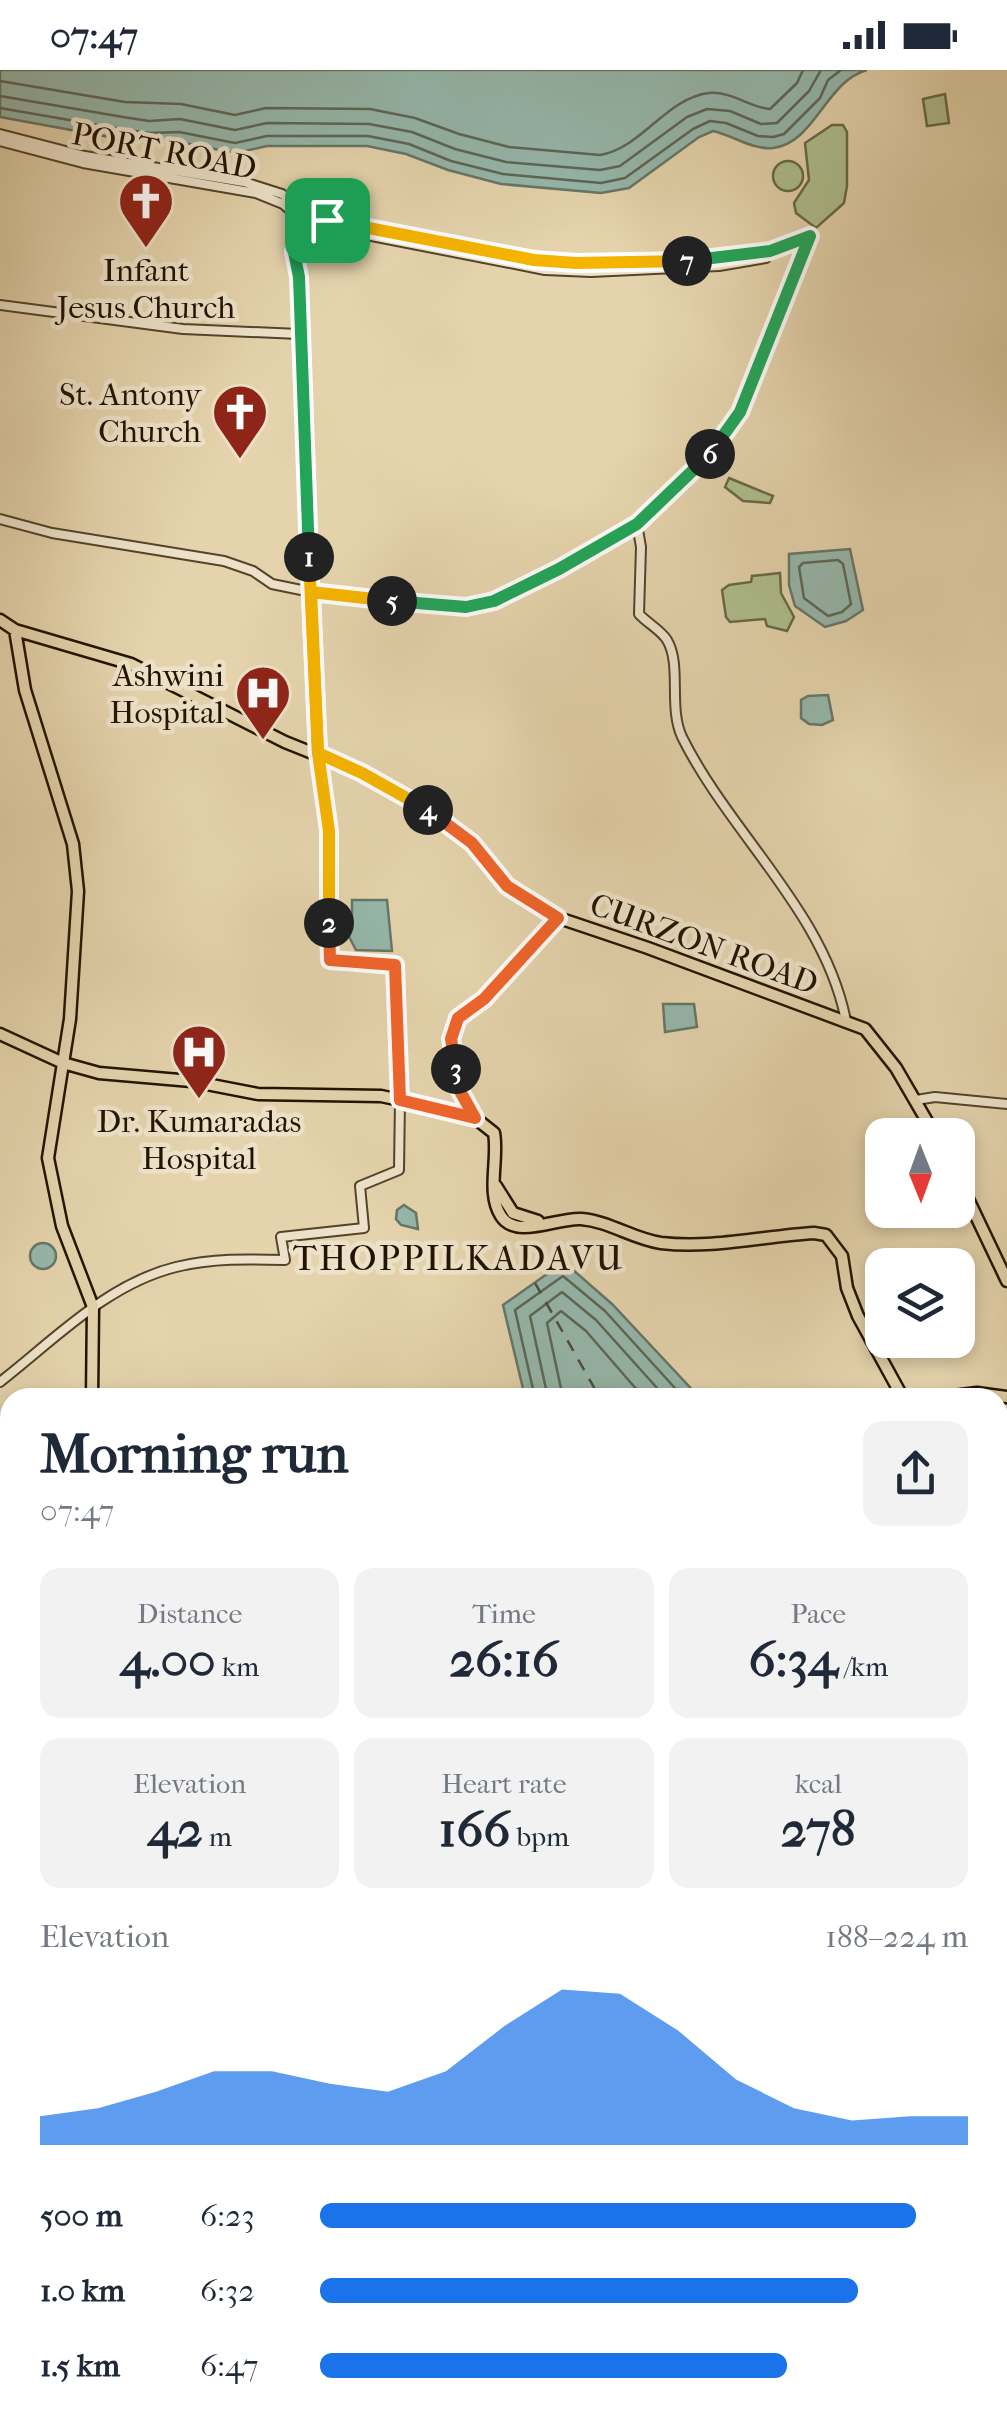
<!DOCTYPE html>
<meta charset="utf-8">
<style>
:root{--surface:#fff;--page:#f2f2f3;--text:#1f2937;--muted:#747a83;--accent:#1a73e8}
body{margin:0;font-family:"IM FELL French Canon",serif;background:var(--page);color:var(--text);height:100vh;display:flex;flex-direction:column;font-size:38px;white-space:nowrap}
*{box-sizing:border-box;margin:0}
p{font-size:32px;color:var(--muted)}
.icon{flex:none;width:55px;height:55px;fill:none;stroke:currentColor;stroke-width:2;stroke-linecap:round;stroke-linejoin:round}
.map{position:relative;flex:1;overflow:hidden}
.sheet{position:absolute;left:0px;top:1318px;width:1008px;height:1038px;display:flex;flex-direction:column;background:var(--surface);border-radius:30px 30px 0 0;box-shadow:0 5px 15px #0003}
.sheet>*{flex:none}
.needle{width:65px;rotate:179deg}
.buttons{position:absolute;left:865px;top:1048px;display:grid;gap:20px}
.buttons a{display:grid;place-items:center;width:110px;height:110px;border-radius:20px;background:var(--surface);box-shadow:0 5px 15px #0003;font-size:50px}
.pin{position:absolute;display:grid;place-items:center;width:85px;height:85px;color:#fff;margin:-42px;border-radius:20px;box-shadow:0 5px 15px #0006}
.km{position:absolute;width:50px;height:50px;margin:-25px;border-radius:50%;background:#222;color:#fff;font-size:28px;line-height:50px;text-align:center}
.round{display:grid;place-items:center;flex:none;width:105px;height:105px;border-radius:20px;background:var(--page)}
.head{display:flex;align-items:center;justify-content:space-between;height:170px;padding:0 40px}
h1{font-size:55px;font-weight:700;line-height:75px}
.stats{display:grid;grid-template-columns:repeat(3,1fr);gap:15px;height:170px;padding:10px 40px}
.stats div{display:grid;align-content:center;border-radius:20px;background:var(--page);text-align:center}
.stats b{font-size:50px;font-weight:700}
.stats small{font-size:28px;font-weight:400}
.stats p{font-size:28px}
.chart{height:280px;padding:20px 40px}
.chart p{display:flex;justify-content:space-between}
.chart svg{width:100%;height:180px;margin-top:10px;fill:var(--accent);opacity:.7}
ul{padding:0 40px;list-style:none;font-size:32px}
li{display:grid;grid-template-columns:160px 120px 1fr;align-items:center;height:75px}
li i{height:25px;border-radius:12px;background:var(--accent)}
.status{display:flex;justify-content:space-between;align-items:center;height:70px;padding:0 50px;background:var(--surface);direction:ltr}
.status svg{height:28px;fill:currentColor}
.map>svg:first-child{display:block}
.green{fill:#aebe8e;stroke:#686947;stroke-width:2.5}
.water{fill:#95b7ab;stroke:#677667;stroke-width:2.5}
.lines{fill:none;stroke-linecap:round;stroke-linejoin:round}
.shore{stroke:#5c6656;stroke-width:2.5}
.ferry{stroke:#4b4d3c;stroke-width:2.5;stroke-dasharray:12 10;stroke-linecap:butt}
.minor-casing{stroke:#53442b;stroke-width:12}
.major-casing{stroke:#231400;stroke-width:15}
.minor{stroke:#ede2c9;stroke-width:8}
.major{stroke:#e4d3ac;stroke-width:10}
.split-1-casing{stroke:#fff;stroke-width:20}
.split-2-casing{stroke:#fff;stroke-width:20}
.split-3-casing{stroke:#fff;stroke-width:20}
.split-4-casing{stroke:#fff;stroke-width:20}
.split-5-casing{stroke:#fff;stroke-width:20}
.split-6-casing{stroke:#fff;stroke-width:20}
.split-7-casing{stroke:#fff;stroke-width:20}
.split-8-casing{stroke:#fff;stroke-width:20}
.split-1{stroke:#22a559;stroke-width:12}
.split-2{stroke:#f5b400;stroke-width:12}
.split-3{stroke:#f0652b;stroke-width:12}
.split-4{stroke:#f0652b;stroke-width:12}
.split-5{stroke:#f5b400;stroke-width:12}
.split-6{stroke:#22a559;stroke-width:12}
.split-7{stroke:#22a559;stroke-width:12}
.split-8{stroke:#f5b400;stroke-width:12}
.labels{text-anchor:middle;dominant-baseline:central;stroke-width:9;stroke-linejoin:round;paint-order:stroke}
.street-label{font-size:32px;fill:#231400;stroke:#ede2c9}
.poi-label{font-size:32px;fill:#231400;stroke:#ede2c9}
.neighbourhood-label{font-size:35px;letter-spacing:2.5px;fill:#231400;stroke:#ede2c9}
</style>
<div class="status"><b>07:47</b><svg viewBox="0 0 49 12"><path d="M0 12V9h3v3zM5 12V6h3v6zM10 12V3h3v9zM15 12V0h3v12zM26 1h20v11H26zM47 4h2v5h-2z"/></svg></div>
<div class="map">
<svg width="1007" height="2353" viewBox="0 0 1007 2353">
<rect width="100%" height="100%" fill="#e4d3ac"/>
<filter id="stains"><feTurbulence type="fractalNoise" baseFrequency=".002" numOctaves="4"/><feColorMatrix values="0 0 0 0 .2 0 0 0 0 .09 0 0 0 0 .02 0 0 0 .5 -.17"/></filter>
<radialGradient id="worn" r=".72"><stop offset=".6" stop-color="#630" stop-opacity="0"/><stop offset="1" stop-color="#630" stop-opacity=".3"/></radialGradient>
<path class="green" d="M945 24 949 53 927 56 923 29Z
M832 55H843L847 62V116L844 133 816 158 796 143 794 133 809 110 805 73Z
M773 106a15 15 0 1 1 30 0a15 15 0 1 1-30 0Z
M729 408 773 426 770 433 743 431 725 417Z
M780 503 781 523 794 547 787 561 767 556 765 549 730 552 726 547 722 520 729 515 751 512 752 506Z
M998 1372 1007 1374V1413L998 1414Z"/>
<path class="water" d="M0 0H867C826 11 815 73 773 78 752 80 732 65 713 61L699 67 629 118 601 123 501 114 448 100 406 84 367 76H267L236 83 178 72 148 73 120 69 0 47Z
M850 479 863 540 846 551 825 557 795 536 789 515V484Z
M828 625 833 650 822 655 809 654 801 648V630L808 626Z
M352 830H387L392 881 356 880 344 857 352 853Z
M663 934H694L697 957 665 962Z
M404 1135 416 1143 418 1159 401 1155 396 1149 397 1140Z
M30 1186a13 13 0 1 1 26 0a13 13 0 1 1-26 0Z
M564 1192 612 1234 699 1327H525L503 1235Z
M0 2230 10 2231V2345H279L275 2353H0Z
M575 2345H778V2353H576Z"/>
<g class="lines">
<path class="shore" d="M0 11 125 32 181 34 235 45 266 38 370 39 415 48 459 64 509 77 600 85C642 78 666 28 709 23 731 21 749 37 770 39L797 13 803 0
M0 26 123 47 149 51 180 49 235 60 267 53 369 54 412 62 455 79 506 92 600 100 620 96 687 47 707 39 730 41 761 54 777 53 809 21 821 0
M0 38 121 59 149 63 179 62 235 73 267 66H368L409 74 451 91 503 104 601 113 625 108 693 59 710 51 726 53 758 66 773 67 784 64 820 28 828 10 841 0
M838 490 843 494 851 534 842 542 828 546 804 528 799 497 803 493Z
M535 1328 515 1240 563 1206 605 1241 684 1328
M548 1328 530 1246 562 1222 596 1250 666 1328
M563 1328 547 1253 561 1241 586 1261 644 1328"/>
<path class="ferry" d="M535 1213 600 1328
M642 2345 648 2353
M653 2345 658 2353
M98 2353 107 2345"/>
<g class="minor-casing">
<path id="minor" d="M0 64 85 86 244 112 282 124 316 149 534 190 576 193 704 190 770 181 810 166
M0 71 83 93 256 123 283 134 305 153 545 200 591 202 719 196 766 188 770 181
M306 151 294 182 299 207 318 683
M0 235 183 259 299 264
M0 449 52 463 224 491 253 501 272 514 311 522 467 537 494 531 559 499 637 454 709 385 740 342 810 166
M637 454 641 477 639 544C647 553 661 560 667 570 682 595 668 637 682 667 730 764 825 842 846 951
M916 1030 935 1027 1007 1034
M475 1048 459 1021 453 985 451 969 458 947 484 929 559 848
M0 1312C54 1270 107 1214 176 1197 212 1188 248 1189 285 1190L281 1167 364 1158 360 1116 399 1100 400 1030"/>
</g>
<g class="major-casing">
<path id="major" d="M0 550 15 560 131 594 285 672 362 703 450 754 472 773 507 816 559 848 648 878 865 959 896 998 935 1065
M15 560 25 620 73 774 78 821 70 949 48 1088 62 1156 93 1237 92 1328
M318 683 329 761 330 889 395 895 400 1030
M0 964 63 993 99 1003 191 1011 258 1024 381 1026 458 1042 475 1048 494 1063C499 1089 486 1123 501 1146 516 1170 559 1147 581 1149 609 1151 633 1169 661 1173 711 1179 765 1166 814 1163L826 1165 842 1186 847 1218 858 1246 903 1328
M958 1108 1007 1211
M496 1116 513 1143 538 1151
M938 1328 977 1323 1007 1327
M0 2041 4 1812 10 1795"/>
</g>
<use href="#minor" class="minor"/>
<use href="#major" class="major"/>
</g>
<g class="lines">
<g class="split-1-casing">
<path id="split-1" d="M309 487 299 207 294 182 307 145 327 150"/>
</g>
<g class="split-2-casing">
<path id="split-2" d="M309 487 318 683 329 761V853"/>
</g>
<g class="split-3-casing">
<path id="split-3" d="M329 853 330 890 395 895 400 1030 475 1048 460 1021 456 999"/>
</g>
<g class="split-4-casing">
<path id="split-4" d="M428 740 472 773 507 816 558 848 484 929 458 948 451 969 456 999"/>
</g>
<g class="split-5-casing">
<path id="split-5" d="M392 531 311 522 318 683 362 703 428 740"/>
</g>
<g class="split-6-casing">
<path id="split-6" d="M392 531 466 537 494 531 559 499 637 454 710 384"/>
</g>
<g class="split-7-casing">
<path id="split-7" d="M687 191 770 181 810 166 740 342 710 384"/>
</g>
<g class="split-8-casing">
<path id="split-8" d="M327 150 534 190 576 193 687 191"/>
</g>
<use href="#split-1" class="split-1"/>
<use href="#split-2" class="split-2"/>
<use href="#split-3" class="split-3"/>
<use href="#split-4" class="split-4"/>
<use href="#split-5" class="split-5"/>
<use href="#split-6" class="split-6"/>
<use href="#split-7" class="split-7"/>
<use href="#split-8" class="split-8"/>
</g>
<defs>
<g id="church-pin" transform="scale(2.875)"><path d="M0 17L-7.5 6A9.5 9.5 0 1 1 7.5 6Z" fill="#8f2418" stroke="#ede2c9"/><path d="M-1.2-6h2.4v3.5h3.3v2.4h-3.3V6h-2.4V-.1h-3.3v-2.4h3.3Z" fill="#fff"/></g>
<g id="hospital-pin" transform="scale(2.875)"><path d="M0 17L-7.5 6A9.5 9.5 0 1 1 7.5 6Z" fill="#8f2418" stroke="#ede2c9"/><path d="M-5-5h3v3.5h4V-5h3V5h-3V1.5h-4V5h-3Z" fill="#fff"/></g>
</defs>
<g fill-rule="evenodd">
<use href="#church-pin" x="146" y="131"/>
<use href="#church-pin" x="240" y="342"/>
<use href="#hospital-pin" x="263" y="623"/>
<use href="#hospital-pin" x="199" y="982"/>
</g>
<g class="labels">
<g class="street-label">
<text transform="translate(164 81) rotate(11)">PORT ROAD</text>
<text transform="translate(704 874) rotate(20)">CURZON ROAD</text>
</g>
<g class="poi-label">
<text x="146" y="200">Infant<tspan x="146" dy="37">Jesus Church</tspan></text>
<text x="201" y="324" text-anchor="end">St. Antony<tspan x="201" dy="37">Church</tspan></text>
<text x="224" y="605" text-anchor="end">Ashwini<tspan x="224" dy="37">Hospital</tspan></text>
<text x="199" y="1051">Dr. Kumaradas<tspan x="199" dy="37">Hospital</tspan></text>
</g>
<g class="neighbourhood-label">
<text x="459" y="1188">THOPPILKADAVU</text>
</g>
</g>
<rect width="100%" height="100%" filter="url(#stains)"/>
<rect width="100%" height="100%" fill="url(#worn)"/>
</svg>
<div class="buttons">
<a><svg class="needle" viewBox="-14 -14 28 28"><path d="M0-13l5 13h-10z" fill="#e53935"/><path d="M0 13l5-13h-10z" fill="#747a83"/></svg></a>
<a><svg class="icon" aria-label="layers" viewBox="0 0 24 24"><path d="M12 4l9 5-9 5-9-5zM3 14l9 5 9-5"/></svg></a>
</div>
<div class="pin" style="left:327px;top:150px;background:#1e9e55"><svg class="icon" aria-label="arrive" viewBox="0 0 24 24"><path d="M6 21V4h12l-3 4 3 4H6"/></svg></div>
<b class="km" style="left:309px;top:487px">1</b>
<b class="km" style="left:329px;top:853px">2</b>
<b class="km" style="left:456px;top:999px">3</b>
<b class="km" style="left:428px;top:740px">4</b>
<b class="km" style="left:392px;top:531px">5</b>
<b class="km" style="left:710px;top:384px">6</b>
<b class="km" style="left:687px;top:191px">7</b>
<section class="sheet">
<div class="head"><div><h1>Morning run</h1><p>07:47</p></div><a class="round"><svg class="icon" aria-label="share" viewBox="0 0 24 24"><path d="M12 15V3M7 8l5-5 5 5M5 13v7h14v-7"/></svg></a></div>
<div class="stats">
<div><p>Distance</p><b>4.00<small> km</small></b></div>
<div><p>Time</p><b>26:16</b></div>
<div><p>Pace</p><b>6:34<small> /km</small></b></div>
</div>
<div class="stats">
<div><p>Elevation</p><b>42<small> m</small></b></div>
<div><p>Heart rate</p><b>166<small> bpm</small></b></div>
<div><p>kcal</p><b>278</b></div>
</div>
<div class="chart"><p><span>Elevation</span>188–224 m</p>
<svg viewBox="0 0 160 44" preserveAspectRatio="none"><path d="M0 44V37L10 35L20 31L30 26L40 26L50 29L60 31L70 26L80 15L90 6L100 7L110 16L120 28L130 35L140 38L150 37L160 37V44z"/></svg>
</div>
<ul>
<li><b>500 m</b>6:23<i style="width:92%"></i></li>
<li><b>1.0 km</b>6:32<i style="width:83%"></i></li>
<li><b>1.5 km</b>6:47<i style="width:72%"></i></li>
</ul>
</section>
</div>
